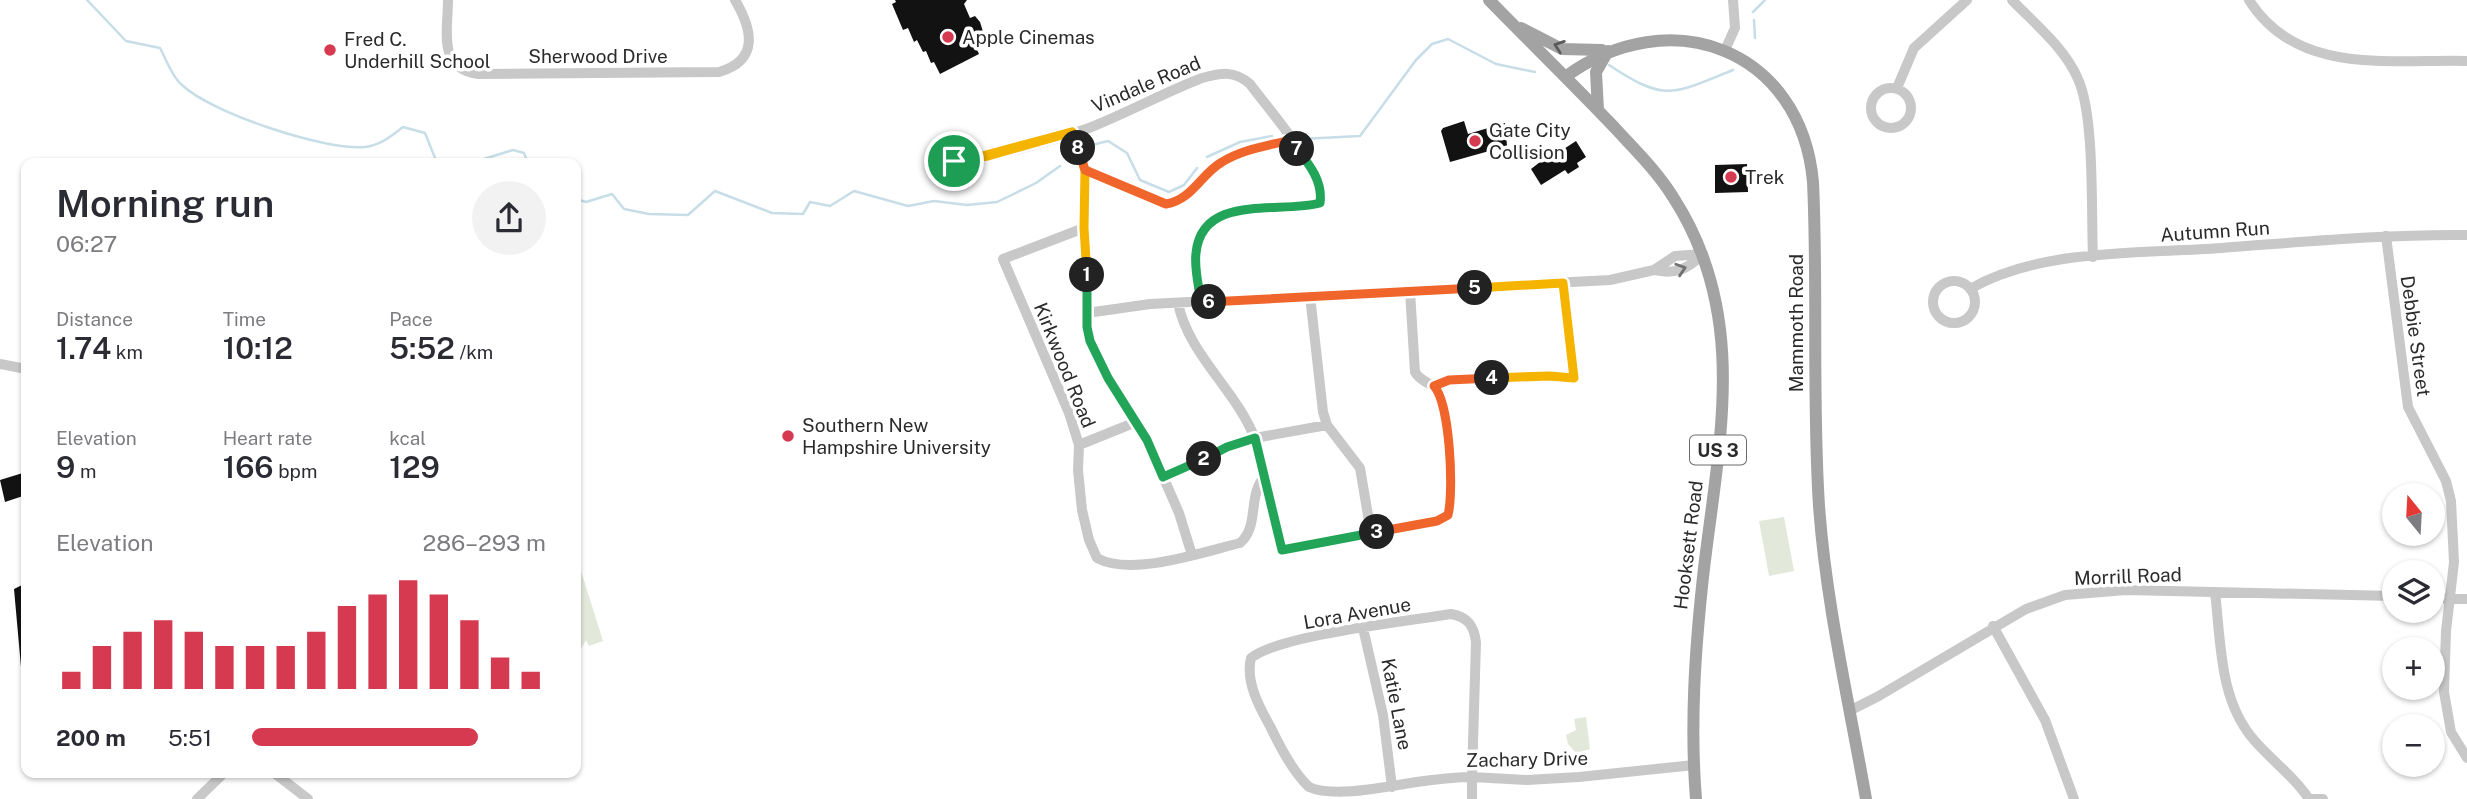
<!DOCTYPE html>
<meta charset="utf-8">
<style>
:root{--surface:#fff;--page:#f2f2f3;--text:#2b2b33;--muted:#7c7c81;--accent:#d63a50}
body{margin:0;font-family:"Public Sans",sans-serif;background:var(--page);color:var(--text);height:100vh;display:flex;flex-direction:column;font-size:26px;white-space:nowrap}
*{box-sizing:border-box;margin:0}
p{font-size:23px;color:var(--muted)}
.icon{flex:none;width:38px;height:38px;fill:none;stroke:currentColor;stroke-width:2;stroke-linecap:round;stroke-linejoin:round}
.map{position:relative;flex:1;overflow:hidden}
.drawer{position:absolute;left:21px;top:158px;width:560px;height:620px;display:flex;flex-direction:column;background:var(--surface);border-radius:14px;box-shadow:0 2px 5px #0004}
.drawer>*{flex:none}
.needle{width:46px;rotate:342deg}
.fabs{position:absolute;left:2382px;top:483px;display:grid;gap:14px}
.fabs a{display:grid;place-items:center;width:63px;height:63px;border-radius:50%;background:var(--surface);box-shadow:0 2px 5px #0004;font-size:35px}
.pin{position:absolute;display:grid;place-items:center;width:60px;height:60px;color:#fff;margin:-30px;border:4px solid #fff;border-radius:50%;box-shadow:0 2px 7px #0007}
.km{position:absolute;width:35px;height:35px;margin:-18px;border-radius:50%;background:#222;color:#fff;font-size:19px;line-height:35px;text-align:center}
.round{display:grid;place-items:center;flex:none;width:74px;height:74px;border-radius:37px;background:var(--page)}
.overview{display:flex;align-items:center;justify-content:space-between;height:119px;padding:0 35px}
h1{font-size:38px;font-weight:600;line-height:52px}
.metrics{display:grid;grid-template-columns:repeat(3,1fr);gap:10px;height:119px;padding:7px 35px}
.metrics div{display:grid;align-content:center}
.metrics b{font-size:30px;font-weight:600}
.metrics small{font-size:19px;font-weight:400}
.metrics p{font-size:19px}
.chart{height:196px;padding:14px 35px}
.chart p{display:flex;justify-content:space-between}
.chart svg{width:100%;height:126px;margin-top:7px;stroke:var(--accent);stroke-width:6}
ul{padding:0 35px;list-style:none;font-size:23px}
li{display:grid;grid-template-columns:112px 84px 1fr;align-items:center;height:52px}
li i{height:18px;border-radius:9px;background:var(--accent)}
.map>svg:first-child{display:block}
.green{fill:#e2e8da}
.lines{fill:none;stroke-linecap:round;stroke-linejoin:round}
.stream{stroke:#c7dde7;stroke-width:2.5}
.building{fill:#121212}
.minor{stroke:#c8c8c8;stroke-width:10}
.major{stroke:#a3a3a3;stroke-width:12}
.oneway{stroke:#5b5b5b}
.oneway2{stroke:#727272}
.split-1-casing{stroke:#fff;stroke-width:14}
.split-2-casing{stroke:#fff;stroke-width:14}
.split-3-casing{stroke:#fff;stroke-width:14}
.split-4-casing{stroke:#fff;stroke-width:14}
.split-5-casing{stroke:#fff;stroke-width:14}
.split-6-casing{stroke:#fff;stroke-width:14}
.split-7-casing{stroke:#fff;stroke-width:14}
.split-8-casing{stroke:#fff;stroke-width:14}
.split-9-casing{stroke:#fff;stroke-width:14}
.split-1{stroke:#f5b400;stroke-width:9}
.split-2{stroke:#22a559;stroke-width:9}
.split-3{stroke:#22a559;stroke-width:9}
.split-4{stroke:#f0652b;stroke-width:9}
.split-5{stroke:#f5b400;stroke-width:9}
.split-6{stroke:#f0652b;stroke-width:9}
.split-7{stroke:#22a559;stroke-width:9}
.split-8{stroke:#f0652b;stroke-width:9}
.split-9{stroke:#f5b400;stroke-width:9}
.poi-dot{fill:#d63a50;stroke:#fff;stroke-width:2.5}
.labels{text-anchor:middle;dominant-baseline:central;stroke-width:7;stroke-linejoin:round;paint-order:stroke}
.shield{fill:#fff;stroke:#6b6b6b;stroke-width:2}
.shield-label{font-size:18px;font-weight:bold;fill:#2b2b2b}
.poi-label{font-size:19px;fill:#2b2b2b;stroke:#fff;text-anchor:start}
.street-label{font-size:19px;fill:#2b2b2b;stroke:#fff}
</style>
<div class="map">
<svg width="2467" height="799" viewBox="0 0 2467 799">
<rect width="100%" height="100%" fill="#fff"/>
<path class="green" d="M1784 517 1794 571 1769 576 1759 521Z
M576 555 603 641 589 646 586 640 576 658Z
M1586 717 1590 749 1576 753 1568 744 1566 735 1576 730 1574 719Z"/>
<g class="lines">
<path class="stream" d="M87 0 126 41 160 48C166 59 172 77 182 85 211 113 326 151 365 147 381 145 391 136 403 127L425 133 437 163
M1753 12 1765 0
M1754 20 1755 38
M1609 65C1666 103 1673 94 1733 70
M1301 139 1360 136 1416 60 1432 44 1448 39 1496 64 1535 72
M1088 146 1108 141 1127 153 1140 180 1169 192 1184 185 1197 168
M1207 157 1240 142 1272 136
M471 163 513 150 524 153 528 163
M576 199 586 202 612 194 624 209 649 214 688 215 715 191 772 213 803 214 810 202 830 206 854 191 908 206 934 201 967 205 997 202 1036 183 1060 166"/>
</g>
<path class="building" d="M895 0H967L964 4 970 18 975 16 980 22 985 38 974 43 979 54 940 74 934 62 931 63 926 51 923 52 917 40 914 42 908 28 903 30 892 4 896 2Z
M1464 121 1468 134 1505 123 1507 146 1450 162 1441 131 1443 128Z
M1576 141 1586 157 1577 163 1579 167 1568 174 1565 170 1541 185 1531 169 1549 155 1550 158Z
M1747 164 1748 192 1715 193V165Z
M26 472V495L5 502 0 480Z
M26 583V667H21L14 589Z"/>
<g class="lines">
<path class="minor" d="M448 0C448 31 437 68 478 74L719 72C760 60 752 29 735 0
M2012 0C2035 24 2065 48 2078 79 2095 116 2091 213 2093 257
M2249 0C2297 76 2389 59 2467 61
M1725 50 1735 28 1733 0
M1871 108a20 20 0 1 1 40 0a20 20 0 1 1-40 0Z
M1897 88 1914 48 1967 0
M1072 132 1085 170 1084 228 1089 341 1108 378 1147 440 1179 513 1192 555
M970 159 963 140 952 138 946 143 945 154C948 158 948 159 953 160 973 165 1066 136 1089 128 1127 113 1163 93 1202 78 1221 73 1234 70 1250 84 1269 110 1325 172 1320 203 1279 214 1202 193 1196 253 1194 269 1199 287 1201 302
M1085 170 1166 204C1192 199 1201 174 1222 161 1243 149 1267 146 1290 140
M1084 228 1003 259 1069 413 1079 445 1078 470 1082 510 1089 540 1097 558C1131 577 1203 552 1240 543 1260 526 1247 495 1265 476
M2386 236 2408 407 2446 481 2451 501 2454 562 2446 631 2444 692 2451 732 2467 758
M1654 270C1675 275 1688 269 1703 254
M1933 302a21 21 0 1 1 42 0a21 21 0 1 1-42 0Z
M1970 289C2041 248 2141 254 2221 248 2303 242 2385 234 2467 235
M1310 296 1323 412 1327 425 1360 468 1371 533
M1178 303C1188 354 1237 391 1255 439 1268 474 1274 514 1282 550L1437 521 1448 515C1453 496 1449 409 1440 393 1434 383 1421 383 1415 372L1410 291
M1087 313 1150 304 1610 280 1654 270 1675 256 1703 254
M0 364 26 369
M1434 386C1451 374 1552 374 1574 378L1563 283
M1079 445 1136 422
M1163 477 1227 447 1255 438 1327 425
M2215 592C2221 642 2219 700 2254 740 2272 761 2294 776 2309 799
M2432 598 2467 599
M1993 626 2045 720 2074 799
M1363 628 1383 715 1392 787
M1851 710 1877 697 2026 609 2065 595 2126 590 2394 596
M273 772 308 799
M197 799 225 772
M1472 799V777L1476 642C1474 626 1468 617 1451 614 1409 621 1279 635 1251 658 1245 682 1260 708 1271 728 1280 747 1294 773 1309 787 1336 799 1393 785 1424 781 1440 779 1457 777 1472 777L1527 780 1579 777 1694 765
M2310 799H2323"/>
<path class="major" d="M1489 0C1531 43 1574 85 1615 128 1635 150 1657 171 1673 197 1751 317 1718 445 1703 577 1695 651 1690 725 1696 799
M1521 28 1562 49 1602 50
M1565 77C1670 0 1801 49 1813 182 1818 290 1812 398 1819 506 1826 604 1849 702 1866 799
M1598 110 1596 72 1608 51"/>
</g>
<defs><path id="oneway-chevron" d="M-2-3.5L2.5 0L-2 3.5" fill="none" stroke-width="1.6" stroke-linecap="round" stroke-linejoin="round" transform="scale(1.75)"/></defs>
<use class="oneway" href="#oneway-chevron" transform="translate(1559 46) rotate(-161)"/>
<use class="oneway2" href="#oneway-chevron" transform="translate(1681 269) rotate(-18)"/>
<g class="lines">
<g class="split-1-casing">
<path id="split-1" d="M954 161 988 156 1072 132 1085 170 1084 228 1087 275"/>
</g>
<g class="split-2-casing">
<path id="split-2" d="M1087 275V327L1090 341 1108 378 1147 440 1163 477 1204 459"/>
</g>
<g class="split-3-casing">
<path id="split-3" d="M1204 459 1227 447 1255 438 1282 550 1377 532"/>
</g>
<g class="split-4-casing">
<path id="split-4" d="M1377 532 1437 521 1448 515C1454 491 1450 403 1434 386L1449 380 1492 378"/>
</g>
<g class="split-5-casing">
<path id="split-5" d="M1475 288 1563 283 1574 378 1549 376 1492 378"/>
</g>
<g class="split-6-casing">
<path id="split-6" d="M1209 302 1475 288"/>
</g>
<g class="split-7-casing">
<path id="split-7" d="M1209 302H1201C1199 287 1194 269 1196 253 1202 193 1279 214 1320 203 1323 182 1310 165 1297 149"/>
</g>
<g class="split-8-casing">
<path id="split-8" d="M1078 148 1085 170 1166 204C1192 200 1201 174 1222 162 1243 149 1267 146 1290 140L1297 149"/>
</g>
<g class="split-9-casing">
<path id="split-9" d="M954 161 947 158 944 146 948 140 956 137 965 142 971 159 1072 132 1078 148"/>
</g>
<use href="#split-1" class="split-1"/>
<use href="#split-2" class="split-2"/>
<use href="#split-3" class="split-3"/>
<use href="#split-4" class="split-4"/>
<use href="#split-5" class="split-5"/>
<use href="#split-6" class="split-6"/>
<use href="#split-7" class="split-7"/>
<use href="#split-8" class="split-8"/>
<use href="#split-9" class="split-9"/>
</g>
<g class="poi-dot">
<circle cx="948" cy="37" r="7"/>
<circle cx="330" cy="50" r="7"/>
<circle cx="1475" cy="141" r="7"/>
<circle cx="1731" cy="177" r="7"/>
<circle cx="788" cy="436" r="7"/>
</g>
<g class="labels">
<rect class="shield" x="1690" y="435.5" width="56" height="29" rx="5"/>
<g class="shield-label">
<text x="1718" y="450">US 3</text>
</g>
<g class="poi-label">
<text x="962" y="37">Apple Cinemas</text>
<text x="344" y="39">Fred C.<tspan x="344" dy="22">Underhill School</tspan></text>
<text x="1489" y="130">Gate City<tspan x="1489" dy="22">Collision</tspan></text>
<text x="1745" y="177">Trek</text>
<text x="802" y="425">Southern New<tspan x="802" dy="22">Hampshire University</tspan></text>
</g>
<g class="street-label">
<text x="598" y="56">Sherwood Drive</text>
<text transform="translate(1146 84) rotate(-23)">Vindale Road</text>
<text transform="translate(2215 231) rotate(-4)">Autumn Run</text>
<text transform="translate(1796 323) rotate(-90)">Mammoth Road</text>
<text transform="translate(2416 336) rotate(82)">Debbie Street</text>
<text transform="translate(1065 365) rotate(68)">Kirkwood Road</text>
<text transform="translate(1688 545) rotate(-83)">Hooksett Road</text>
<text transform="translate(2128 576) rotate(-2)">Morrill Road</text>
<text transform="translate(1357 613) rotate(-10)">Lora Avenue</text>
<text transform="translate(1397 704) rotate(79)">Katie Lane</text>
<text transform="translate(1527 759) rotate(-1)">Zachary Drive</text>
</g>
</g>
</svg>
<div class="fabs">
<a><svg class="needle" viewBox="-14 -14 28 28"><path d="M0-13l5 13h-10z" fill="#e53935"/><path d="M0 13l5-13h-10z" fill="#7c7c81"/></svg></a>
<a><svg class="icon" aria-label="layers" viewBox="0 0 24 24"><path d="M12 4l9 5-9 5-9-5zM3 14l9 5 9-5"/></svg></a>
<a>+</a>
<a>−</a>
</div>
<div class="pin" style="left:954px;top:161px;background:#1e9e55"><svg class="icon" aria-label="arrive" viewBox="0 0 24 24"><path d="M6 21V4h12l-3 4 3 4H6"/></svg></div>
<b class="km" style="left:1087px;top:275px">1</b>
<b class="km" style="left:1204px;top:459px">2</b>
<b class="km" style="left:1377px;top:532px">3</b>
<b class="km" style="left:1492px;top:378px">4</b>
<b class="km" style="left:1475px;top:288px">5</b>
<b class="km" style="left:1209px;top:302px">6</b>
<b class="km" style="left:1297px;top:149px">7</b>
<b class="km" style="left:1078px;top:148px">8</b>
<section class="drawer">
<div class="overview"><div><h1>Morning run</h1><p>06:27</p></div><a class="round"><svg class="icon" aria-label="share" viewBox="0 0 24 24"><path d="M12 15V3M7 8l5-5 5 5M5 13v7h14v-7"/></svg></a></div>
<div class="metrics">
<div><p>Distance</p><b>1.74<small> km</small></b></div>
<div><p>Time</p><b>10:12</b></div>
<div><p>Pace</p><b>5:52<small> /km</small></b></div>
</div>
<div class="metrics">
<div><p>Elevation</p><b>9<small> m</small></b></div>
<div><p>Heart rate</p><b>166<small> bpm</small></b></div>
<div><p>kcal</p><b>129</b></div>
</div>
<div class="chart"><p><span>Elevation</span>286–293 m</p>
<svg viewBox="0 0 160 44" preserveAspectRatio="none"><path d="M5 44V38M15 44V29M25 44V24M35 44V20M45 44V24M55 44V29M65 44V29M75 44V29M85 44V24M95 44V15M105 44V11M115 44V6M125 44V11M135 44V20M145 44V33M155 44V38"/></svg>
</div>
<ul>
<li><b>200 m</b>5:51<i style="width:77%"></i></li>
</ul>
</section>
</div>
